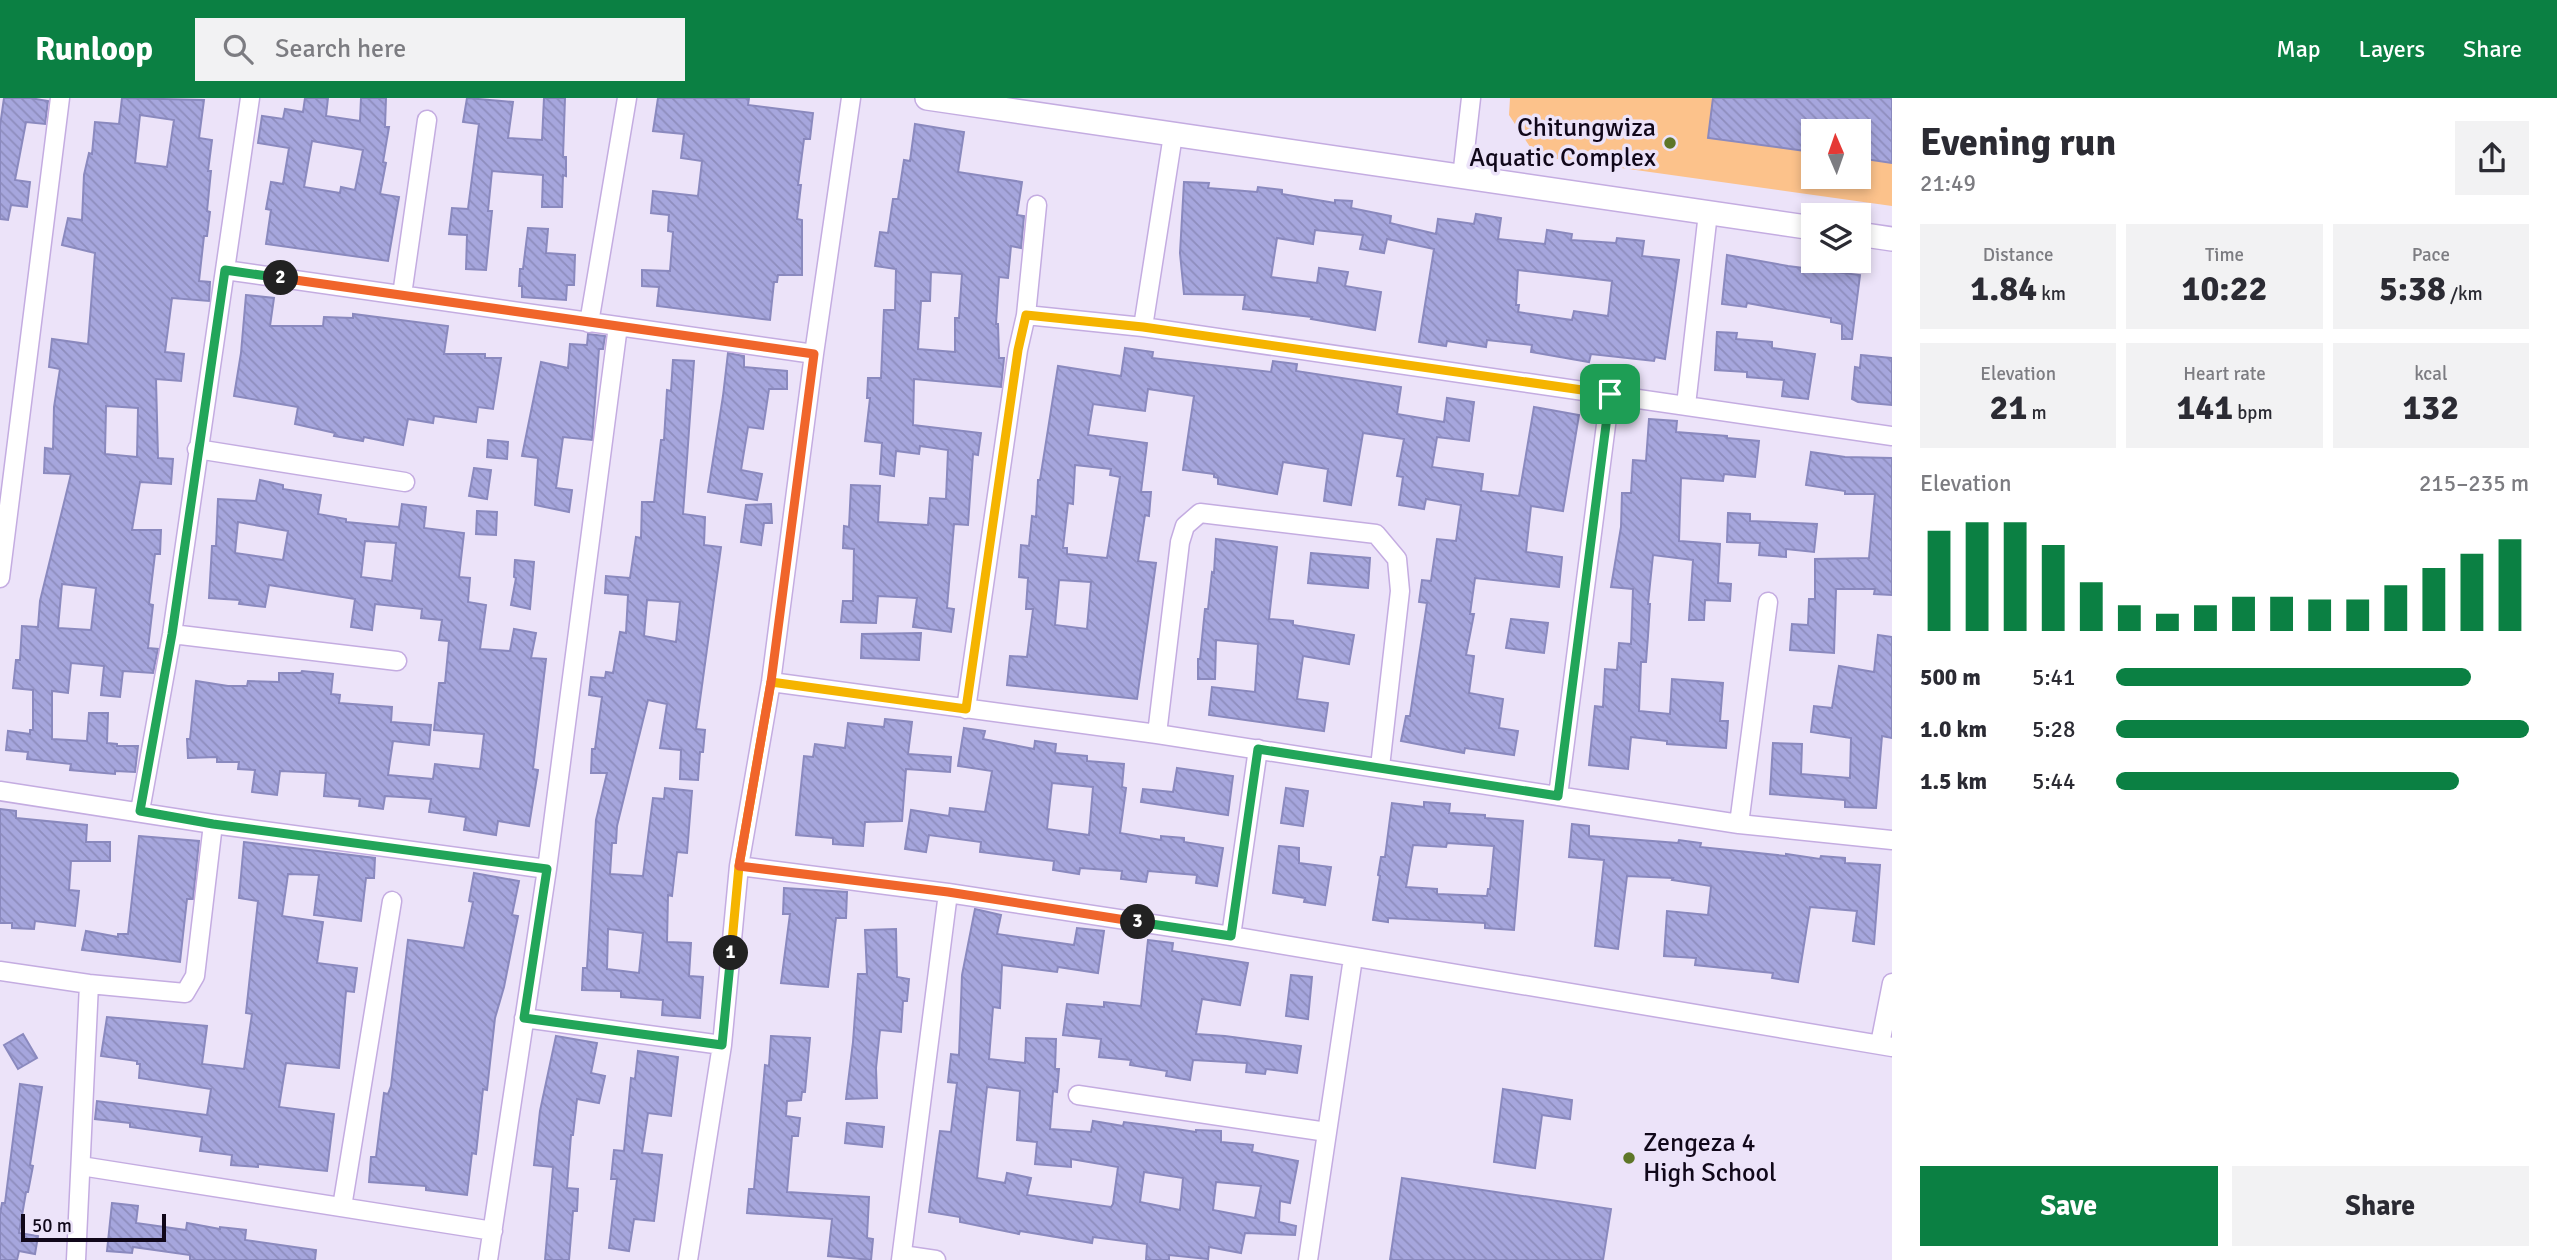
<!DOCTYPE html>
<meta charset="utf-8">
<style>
:root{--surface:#fff;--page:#f2f2f3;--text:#2b2b33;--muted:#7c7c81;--accent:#0b8043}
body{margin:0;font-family:Signika,sans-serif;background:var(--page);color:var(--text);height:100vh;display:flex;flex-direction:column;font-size:26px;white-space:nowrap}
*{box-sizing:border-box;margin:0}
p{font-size:23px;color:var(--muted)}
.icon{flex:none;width:38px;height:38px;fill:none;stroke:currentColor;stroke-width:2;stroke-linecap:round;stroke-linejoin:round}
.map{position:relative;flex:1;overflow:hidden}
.sheet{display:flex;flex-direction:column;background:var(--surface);width:665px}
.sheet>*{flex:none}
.needle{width:46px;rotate:358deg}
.controls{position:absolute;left:1801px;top:21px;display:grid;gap:14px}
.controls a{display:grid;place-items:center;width:70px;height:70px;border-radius:0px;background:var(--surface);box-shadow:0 4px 10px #0003;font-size:35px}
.scale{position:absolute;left:21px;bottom:18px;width:145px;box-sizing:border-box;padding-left:7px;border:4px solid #100719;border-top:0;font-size:19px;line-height:24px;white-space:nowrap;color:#100719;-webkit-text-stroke:5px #ece3f9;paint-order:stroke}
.pin{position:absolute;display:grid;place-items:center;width:60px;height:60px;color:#fff;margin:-30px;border-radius:14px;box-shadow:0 4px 10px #0006}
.km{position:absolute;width:35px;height:35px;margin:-18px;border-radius:50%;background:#222;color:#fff;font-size:19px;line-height:35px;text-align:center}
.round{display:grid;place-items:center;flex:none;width:74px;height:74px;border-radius:0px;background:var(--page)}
.overview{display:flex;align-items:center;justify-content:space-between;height:119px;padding:0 28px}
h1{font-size:38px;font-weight:800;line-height:52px}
.stats{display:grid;grid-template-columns:repeat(3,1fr);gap:10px;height:119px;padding:7px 28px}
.stats div{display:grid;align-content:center;border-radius:0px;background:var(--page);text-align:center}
.stats b{font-size:35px;font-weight:800}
.stats small{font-size:19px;font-weight:400}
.stats p{font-size:19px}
.chart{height:196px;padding:14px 28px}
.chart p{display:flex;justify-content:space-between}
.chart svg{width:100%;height:126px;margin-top:7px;stroke:var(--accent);stroke-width:6}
.primary-button{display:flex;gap:14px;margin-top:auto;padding:14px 28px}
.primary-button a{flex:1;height:80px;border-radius:0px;background:var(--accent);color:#fff;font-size:28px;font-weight:800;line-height:80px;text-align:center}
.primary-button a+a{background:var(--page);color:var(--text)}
ul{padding:0 28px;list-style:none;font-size:23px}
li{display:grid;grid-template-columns:112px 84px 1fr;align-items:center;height:52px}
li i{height:18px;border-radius:9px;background:var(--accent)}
header{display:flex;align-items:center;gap:42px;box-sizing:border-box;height:98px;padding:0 35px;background:var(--accent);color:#fff}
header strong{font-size:33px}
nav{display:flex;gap:38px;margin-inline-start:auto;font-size:24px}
.search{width:490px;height:63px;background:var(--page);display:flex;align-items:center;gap:18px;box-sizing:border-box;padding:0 24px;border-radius:0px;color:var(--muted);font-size:26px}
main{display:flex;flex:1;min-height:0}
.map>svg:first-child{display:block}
.pitch{fill:#fcc28b;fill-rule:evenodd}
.building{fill:url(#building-back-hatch);stroke:#8a89be;stroke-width:2;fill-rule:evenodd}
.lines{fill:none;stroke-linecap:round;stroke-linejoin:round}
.minor-casing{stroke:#c4ace1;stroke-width:21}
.tertiary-casing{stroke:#c4ace1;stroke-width:26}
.minor{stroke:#fff;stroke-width:18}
.tertiary{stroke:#fff;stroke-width:23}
.split-1-casing{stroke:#fff;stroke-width:14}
.split-2-casing{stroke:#fff;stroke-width:14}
.split-3-casing{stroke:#fff;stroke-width:14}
.split-4-casing{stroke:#fff;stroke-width:14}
.split-1{stroke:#f5b400;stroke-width:9}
.split-2{stroke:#22a559;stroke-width:9}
.split-3{stroke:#f0652b;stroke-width:9}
.split-4{stroke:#22a559;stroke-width:9}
.poi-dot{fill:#5e7628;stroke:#ece3f9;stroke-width:2.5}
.labels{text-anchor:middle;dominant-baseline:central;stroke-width:7;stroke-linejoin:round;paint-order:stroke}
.poi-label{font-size:26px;fill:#100719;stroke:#ece3f9;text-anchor:end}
</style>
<header>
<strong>Runloop</strong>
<div class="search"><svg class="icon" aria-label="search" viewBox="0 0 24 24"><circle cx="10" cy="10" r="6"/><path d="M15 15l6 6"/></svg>Search here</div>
<nav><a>Map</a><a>Layers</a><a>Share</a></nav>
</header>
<main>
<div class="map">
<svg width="1892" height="1162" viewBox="0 0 1892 1162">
<defs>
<pattern id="building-back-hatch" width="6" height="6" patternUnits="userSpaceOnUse" patternTransform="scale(1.75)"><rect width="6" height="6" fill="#a6a6dd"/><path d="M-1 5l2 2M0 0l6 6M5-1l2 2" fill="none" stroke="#8e8dbd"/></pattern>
</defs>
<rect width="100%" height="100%" fill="#ece3f9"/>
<path class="pitch" d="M1510 0H1892V108L1536 58 1509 17ZM1813 33H1858V79H1813Z"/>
<path class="building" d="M4 0H30L48 3 45 26 26 24 15 82 30 84 27 109 11 107 8 122 0 121V28Z
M122 0 204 2 199 40 212 42 208 73H211L207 113 210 114 207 138H204L199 183 210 184 209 203 172 200 165 254 184 256 181 283 156 281 158 360 173 361 171 386 140 384 132 432H161L160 456H155L149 506 153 507 148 550 158 551 153 575 123 573 120 599 101 597 104 568 71 565 68 595 52 593V641L87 643 89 615H108L107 645 117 646V648H138L135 674 115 673V676L70 672 71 666 27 661 28 654 6 652 8 633 30 636V632H33V592L13 590 16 562H20L22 528 38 529 40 503 71 376 44 375 45 350 53 351 54 309 60 271 49 269 52 241 88 246 95 155 62 147 68 120 82 122 84 77 89 55 92 56 95 24 119 26ZM140 17 174 22 167 69 135 65ZM106 308 138 310 137 359 105 356ZM62 486 96 490 91 532 58 530Z
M305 0H328L326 18 360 23 361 0H386L385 29H389L383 64 386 65 380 96 399 99 388 163 266 146 271 112 266 111 271 84 283 86 289 50 258 45 262 18 283 21 285 11 303 14ZM312 43 363 52 355 92 341 89 340 95 304 89Z
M467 0 513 4 508 40 542 42 544 0H565L563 59H566V78L563 77 562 109H542L543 77 492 73 488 113H492L486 172 466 171 467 137 449 136 452 110 468 111 479 26 463 24Z
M658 0H749L748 7 813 15 810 41H804L798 87H801L797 121 802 122V177H778L777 184H774L770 222 657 208 659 189 642 188V172L670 173 673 134 668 133 669 117 651 115 653 93 698 98 702 63 681 60 684 36 653 33Z
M1713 0H1892V65L1858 60V33H1813V54L1708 40Z
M915 26 964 34 958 74 1022 84 1017 117 1024 118 1021 150 1011 148 1008 180 999 179 996 226H998L999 260H1004L1001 289 914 281 913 327 981 335 978 357 973 356 968 427 954 426 947 510 954 511 951 534 913 529 917 500 878 498 876 525 841 524 843 503H853L854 451 843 450 844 428 849 429 851 387 880 388 878 424 928 427 930 400 946 401 948 352 920 348 919 356 896 353 894 378 880 376 882 345 865 343 870 300H867L868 280H881L884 212H895L896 171 875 168 880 134 888 135 893 101H898L904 62 910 63ZM931 174 962 176 959 220H955V254L918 251 921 203H930Z
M1184 84 1209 85 1208 90 1257 94 1258 89 1282 92V96L1335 105V102L1352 103 1351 110 1391 118 1390 125 1436 136 1438 121 1474 126 1476 116 1501 120 1498 141 1545 146 1547 132 1572 136 1571 142 1616 145 1617 140 1644 143 1642 158 1679 162 1665 261 1655 259 1654 263 1591 256 1589 264 1531 254 1532 247 1487 242 1486 249 1447 243 1446 248 1419 244 1434 151 1387 141 1384 155 1360 151 1363 137 1315 132 1313 146 1277 140 1271 179 1317 185 1319 170 1348 174 1345 188 1381 194 1375 232 1311 221 1312 219 1243 211 1245 197 1184 196 1180 155ZM1518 172 1612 183 1608 218 1574 213 1572 222 1518 214 1519 207H1516Z
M528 130 548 131 546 155 575 157 574 187H567L566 202 522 199V188H519L520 171H523Z
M1727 157 1788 168 1860 177 1852 241H1842V226L1831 224V220L1747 205 1746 209 1722 206Z
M246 197 274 200 270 228H323L324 219 353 220V216L448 228 444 256H485V260H501L493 311 478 309 476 324 434 318 433 325 408 321 403 347 364 339 363 343 334 338 335 335 295 326 298 309 234 298 241 255Z
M1717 234 1737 235 1736 241 1772 244V250L1815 256 1808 301 1782 298 1784 282 1747 279V274L1715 272Z
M588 236 605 238 603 251H599L592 342 563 339 556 390 572 392 569 414 535 407 538 360 522 358 541 264 568 270 570 246 587 247Z
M1125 250 1153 254 1152 260 1271 274 1273 263 1297 266 1296 273 1401 289 1397 316 1444 324 1447 300 1474 304 1469 343 1437 339 1432 369 1483 376 1481 393 1519 398 1534 309 1579 317 1563 413 1531 408 1526 454 1562 459 1559 489 1475 480 1470 516H1474L1466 557 1474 558 1469 595 1503 601 1499 630 1518 633 1514 657 1465 650 1464 655 1401 643 1406 618H1410L1427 505 1419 504 1422 482 1431 483 1437 441 1456 443 1461 407 1426 401 1424 411 1399 407 1403 379 1397 378 1404 341 1363 335 1351 407 1324 403 1328 371 1283 364 1277 396 1218 386V380L1214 379V376L1183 372 1194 298 1148 291 1145 313 1093 306 1088 337 1147 345 1141 394H1151L1149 418 1145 417 1138 463 1156 465 1137 601 1007 587 1010 558 1027 559 1033 511H1026L1028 480 1019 479 1021 447 1029 448 1032 418 1036 419 1038 382H1040L1058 268 1121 278ZM1075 367 1111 371 1110 377 1120 379 1107 460 1067 456V450H1063L1068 405 1073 406ZM1059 482 1091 484 1087 531 1055 527Z
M728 255 744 258V269L787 273V291H769L763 331 748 329 741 372 762 376 757 402 708 394 723 298Z
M1861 257 1892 260V307L1858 304 1852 301 1855 269 1860 270Z
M673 262 694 263 683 416 705 419 704 447 721 449 696 631 705 632 703 654H700L698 682 680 681 681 652 660 650 667 606 648 602 617 728 616 745H612L610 776 643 778 653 700 664 701 665 690 692 693 687 755 677 754 672 798 668 797 667 844 691 845 689 878 703 879 700 920 662 917 663 902 621 899V893L582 892 583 870H587L596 722 607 675H591L592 651H595L602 599 589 597 591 579 605 580 606 574 613 575 620 534 626 535 628 497 605 495 606 478 630 480 636 439 641 440 642 404H654L661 342H664L667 292 671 293ZM647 502 680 504 676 544 644 538ZM608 831 643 835 639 875 607 871Z
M1649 321 1677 323 1676 334 1727 338V340L1759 343 1755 379 1724 376 1723 383 1681 380 1679 443 1720 446 1718 485 1731 486 1730 503 1705 502 1704 522H1689L1693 462 1653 457 1648 506H1650L1648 538 1646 564H1641L1639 613 1670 616 1672 581 1723 585 1720 623H1728L1726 650 1667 646V643L1631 639 1628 671 1589 667 1595 608 1603 609 1605 571 1617 572 1619 545 1631 546 1633 491 1611 489 1621 429 1622 395H1631L1633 362 1646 363Z
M488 342 508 344 507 361 487 359Z
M1811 354 1845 359 1892 360V497L1874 496 1875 491H1836L1834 555 1790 552 1792 526 1808 527 1809 501H1815V461L1869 460 1875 396H1845V393L1806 387Z
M474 370 491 372 487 401 469 398Z
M260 382 283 387V391L321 397 318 416 346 421V424L399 429 402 406 426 409 424 430 464 435 459 479 470 480 468 504 486 507 480 551 510 553 514 531 536 535 531 560 546 561 533 671 538 672 529 728 498 723 496 737 464 732 466 719 429 714 431 701 385 698 383 711 359 708 360 701 324 698 326 675 280 673 277 697 252 694 255 672 238 671 239 664H217V659L188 660 187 641H190L196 583 228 588H247L248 583 279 584V575H301L302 573 333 576 331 596 340 597 339 605 392 609 391 624 431 627 429 647 393 643 388 677 433 681 435 666 480 671 484 636 434 632 439 585H445L449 543 439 542 442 522 421 520 422 511 375 506 372 532 351 529 355 501 269 487 265 509 239 506 240 502 209 500 212 448H216L218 401 256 403ZM238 424 288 433 283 462 235 455ZM365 443 396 445 392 483 361 479Z
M771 406 772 425H764L761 447 741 444 746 407Z
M477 413 497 414 496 437 476 436Z
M1728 415 1750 416V423L1817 426 1814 454 1786 451V459L1759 457 1760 445 1727 444Z
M1216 441 1277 449 1269 521 1293 523V527L1354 537 1349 566 1303 558 1297 601 1328 605 1324 633 1209 617 1212 589 1255 594 1258 546 1216 542 1215 581H1198V561H1200L1205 511H1208L1212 474 1214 475Z
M1311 455 1370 460 1368 490 1308 485Z
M515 462 534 464 530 511 511 507 516 480 514 479Z
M1511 521 1548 525 1544 555 1506 550Z
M921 535 919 562 861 560 862 536Z
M1878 537 1892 539V640L1882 638 1876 710 1845 709V702L1770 696 1773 645 1802 646 1801 676 1850 680 1851 640 1811 634 1814 608 1832 610 1839 568 1874 574Z
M885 621 912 624 908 656 951 659 950 674 906 671 902 723 865 724 863 748 833 746V740L796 737 804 658 813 659 815 646 845 650 848 625 884 629Z
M964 630 985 633 983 641 1034 651 1035 643 1056 646 1055 655 1087 658V663L1124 666 1122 689 1126 690 1120 735 1161 742V738L1184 740V744L1223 750 1217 788 1196 785 1197 777 1148 773 1146 784 1121 781 1122 773 1080 770 1079 776 1053 772 1054 763 980 754 981 744 929 737 926 754 905 751 911 712 949 718 950 710 985 714 992 673 958 668ZM1052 685 1093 689 1089 737 1047 731Z
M1177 670 1233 678 1228 717 1141 704 1143 691 1173 694Z
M1286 690 1308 693 1303 728 1281 725Z
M1424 704 1450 706 1449 715 1485 717V720L1523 723 1514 832 1485 830V825L1388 820V824L1373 822 1380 778 1378 777 1381 759H1385L1392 705 1424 709ZM1447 745 1494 748 1490 791H1488L1487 798 1437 796V791L1406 789 1413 747 1446 749Z
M0 711 16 713V720L87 727 86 744H110V763H71L69 792 79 793 75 828 35 823 34 831 12 830V825H0Z
M1572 726 1589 728V738L1678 745 1679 742 1701 745 1700 749 1786 758V756L1820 761 1821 758 1845 760V765L1880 767 1874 846 1853 843 1857 813 1810 809 1798 884 1772 880 1773 875 1695 867 1696 860 1664 858 1667 813 1708 817 1711 788 1672 782 1673 780 1627 778 1618 851 1595 848 1604 762 1569 759Z
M139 738 199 743 193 801H187L180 864 82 852 86 833 118 839V836H128Z
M244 744 375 760 374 780H366L361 823 314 817 319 777 288 776 282 818 323 824 317 865 357 870 354 894 346 893 339 970 286 965 279 1009 334 1016 327 1073 258 1066V1069L231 1067 232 1057 200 1053 202 1039 130 1029V1025L95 1021 97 1003 207 1017 211 991 139 980 140 966H137V963L101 958 107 919 207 928 202 966 244 971 252 916 246 915 258 803 239 800Z
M1279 748 1299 750V765L1331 769 1325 807 1304 804 1305 800 1273 795Z
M474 775 519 783 512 817 518 818 504 889 495 920 487 992 483 991 476 1056 472 1055 467 1097 426 1092V1088L369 1084 371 1059H376L384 995 388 996 391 988 408 842 464 850 473 804 469 803Z
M784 790 847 794 846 820H836L828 889 781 885 790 816H783Z
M975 811 1001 817 997 836 1074 847 1077 830 1104 833 1098 875 1058 869 1057 874 1002 867 1000 910 993 909 989 961 1025 965 1026 940 1056 941 1055 971H1059L1057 994 1053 993 1050 1031 1091 1034 1093 1023 1123 1028 1124 1024 1163 1029 1196 1034V1032L1221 1033V1044L1253 1047 1252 1054 1298 1063 1290 1105 1280 1103 1279 1124 1296 1128 1295 1137 1245 1135 1241 1155 1209 1149 1208 1161 1169 1157V1162H1146L1147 1146 1093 1139 1092 1145 1020 1133 1019 1136 960 1124V1119L929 1114 940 1033 951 1034 957 985 948 984 951 956 959 957 962 877ZM987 989 1020 993 1017 1042 1037 1044 1035 1066 1071 1069V1061L1118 1069 1113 1106 1111 1109 1027 1097 1031 1080 1007 1075 1005 1085 977 1080ZM1144 1074 1183 1080 1180 1112 1140 1104ZM1216 1084 1261 1088 1255 1120 1213 1112Z
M896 831 897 879 909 881 907 903H903L901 934 880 932 876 970 877 1000 846 1001 853 944 858 876H867L865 832Z
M1148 842 1173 845 1172 853 1248 865 1240 907 1202 901 1196 936 1225 938 1301 948 1297 975 1266 971 1265 976 1246 974 1247 965 1193 962 1190 982 1166 978 1167 973 1130 967 1131 962 1099 959 1101 941 1063 937 1067 906 1104 909V904L1141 908Z
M1291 877 1312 879 1308 921 1286 918Z
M23 936 37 960 18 971 4 947Z
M556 938 597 945 591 975 605 978 599 1005 577 1001 573 1037H571L567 1090 578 1091 577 1113H573L569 1162H545L553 1069 534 1067 540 1013Z
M771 938 810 940 805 994H802L801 1002 787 1003 786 1018 800 1020 798 1038H792L787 1094 869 1099 867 1140 873 1141 871 1162 828 1158 832 1121 747 1115 749 1091H754L765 967 769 968Z
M638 953 678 959 671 1018 648 1015 642 1055 662 1057 654 1123 634 1121 629 1153 609 1150 617 1081H611L614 1052 624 1053 631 980 635 981Z
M20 986 42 989 30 1067 33 1068 28 1094H26L19 1135 38 1138 35 1156 19 1153 17 1162H0V1116L2 1105H5Z
M1503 991 1572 1002 1570 1021 1542 1017 1535 1070 1494 1064Z
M847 1025 884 1029 882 1049 845 1045Z
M1402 1080 1611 1111 1603 1162H1390Z
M112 1105 138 1108 136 1125 186 1132 187 1125 220 1131V1129L246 1132 245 1142 316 1152 315 1162H190V1157L133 1149 132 1155 107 1153Z"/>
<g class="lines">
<g class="minor-casing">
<path id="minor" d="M1462 79 1471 0
M225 172 814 256
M402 197 427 22
M1026 217 1037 107
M589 225 627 0
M1143 229 1173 37
M1686 307 1708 115
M197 351 405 384
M0 480 60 0
M172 536 397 563
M771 584 1157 636 1739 726 1892 742
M966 611 1018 252 1026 217 1143 229 1892 338
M1157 636 1180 444 1185 428 1200 415 1376 436 1397 461 1400 493 1380 669
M0 693 213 726 547 771
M1558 698 1610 296
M140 713 172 536 250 0
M1739 726 1768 504
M739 768 948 795 1231 838 1892 949
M1231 838 1258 651
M0 873 89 886 185 895 195 878 213 726
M524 920 722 947
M1880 946 1892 885
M1078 997 1327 1034
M81 1068 493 1133
M342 1109 392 803
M902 1157 936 1162
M76 1162 89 886
M488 1162 547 771 618 228
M688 1162 722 947 739 768 771 584 814 256 851 0
M901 1162 948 795
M1308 1162 1353 860"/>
</g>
<g class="tertiary-casing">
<path id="tertiary" d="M927 0 1813 130
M1858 136 1892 141"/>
</g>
<use href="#minor" class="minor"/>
<use href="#tertiary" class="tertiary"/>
</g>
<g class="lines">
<g class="split-1-casing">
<path id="split-1" d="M731 855 739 768 771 584 966 611 1018 252 1026 217 1143 229 1610 296"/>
</g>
<g class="split-2-casing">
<path id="split-2" d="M281 180 225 172 172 536 140 713 213 726 547 771 524 920 722 947 731 855"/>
</g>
<g class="split-3-casing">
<path id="split-3" d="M281 180 814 256 771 584 739 768 948 794 1138 824"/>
</g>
<g class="split-4-casing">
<path id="split-4" d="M1138 824 1231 838 1258 651 1558 698 1610 296"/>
</g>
<use href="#split-1" class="split-1"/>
<use href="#split-2" class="split-2"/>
<use href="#split-3" class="split-3"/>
<use href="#split-4" class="split-4"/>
</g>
<g class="poi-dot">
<circle cx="1670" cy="45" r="7"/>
<circle cx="1629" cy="1060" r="7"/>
</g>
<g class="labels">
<g class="poi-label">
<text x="1656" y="30">Chitungwiza<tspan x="1656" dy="30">Aquatic Complex</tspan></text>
<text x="1643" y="1045" text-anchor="start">Zengeza 4<tspan x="1643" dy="30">High School</tspan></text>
</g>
</g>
</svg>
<div class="controls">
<a><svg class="needle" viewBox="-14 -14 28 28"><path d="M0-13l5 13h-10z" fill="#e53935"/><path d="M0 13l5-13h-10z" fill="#7c7c81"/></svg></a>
<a><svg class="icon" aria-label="layers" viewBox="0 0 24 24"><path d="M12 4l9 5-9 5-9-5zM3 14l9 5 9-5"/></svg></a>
</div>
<div class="scale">50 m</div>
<div class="pin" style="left:1610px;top:296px;background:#1e9e55"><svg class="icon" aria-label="arrive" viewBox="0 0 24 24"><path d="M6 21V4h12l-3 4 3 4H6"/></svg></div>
<b class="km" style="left:731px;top:855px">1</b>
<b class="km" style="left:281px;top:180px">2</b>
<b class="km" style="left:1138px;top:824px">3</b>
</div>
<section class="sheet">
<div class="overview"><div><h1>Evening run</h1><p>21:49</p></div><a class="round"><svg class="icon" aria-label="share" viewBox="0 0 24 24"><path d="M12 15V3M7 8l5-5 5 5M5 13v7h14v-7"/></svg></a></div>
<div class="stats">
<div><p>Distance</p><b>1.84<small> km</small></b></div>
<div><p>Time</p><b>10:22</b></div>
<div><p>Pace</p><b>5:38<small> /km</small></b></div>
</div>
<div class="stats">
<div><p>Elevation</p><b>21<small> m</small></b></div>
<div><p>Heart rate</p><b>141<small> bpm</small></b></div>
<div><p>kcal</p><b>132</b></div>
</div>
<div class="chart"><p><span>Elevation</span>215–235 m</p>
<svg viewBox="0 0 160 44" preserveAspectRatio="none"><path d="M5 44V9M15 44V6M25 44V6M35 44V14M45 44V27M55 44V35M65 44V38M75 44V35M85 44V32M95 44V32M105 44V33M115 44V33M125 44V28M135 44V22M145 44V17M155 44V12"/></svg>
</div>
<ul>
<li><b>500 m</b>5:41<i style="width:86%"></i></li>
<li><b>1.0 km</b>5:28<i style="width:100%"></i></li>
<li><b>1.5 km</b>5:44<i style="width:83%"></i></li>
</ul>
<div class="primary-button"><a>Save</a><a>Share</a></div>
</section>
</main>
